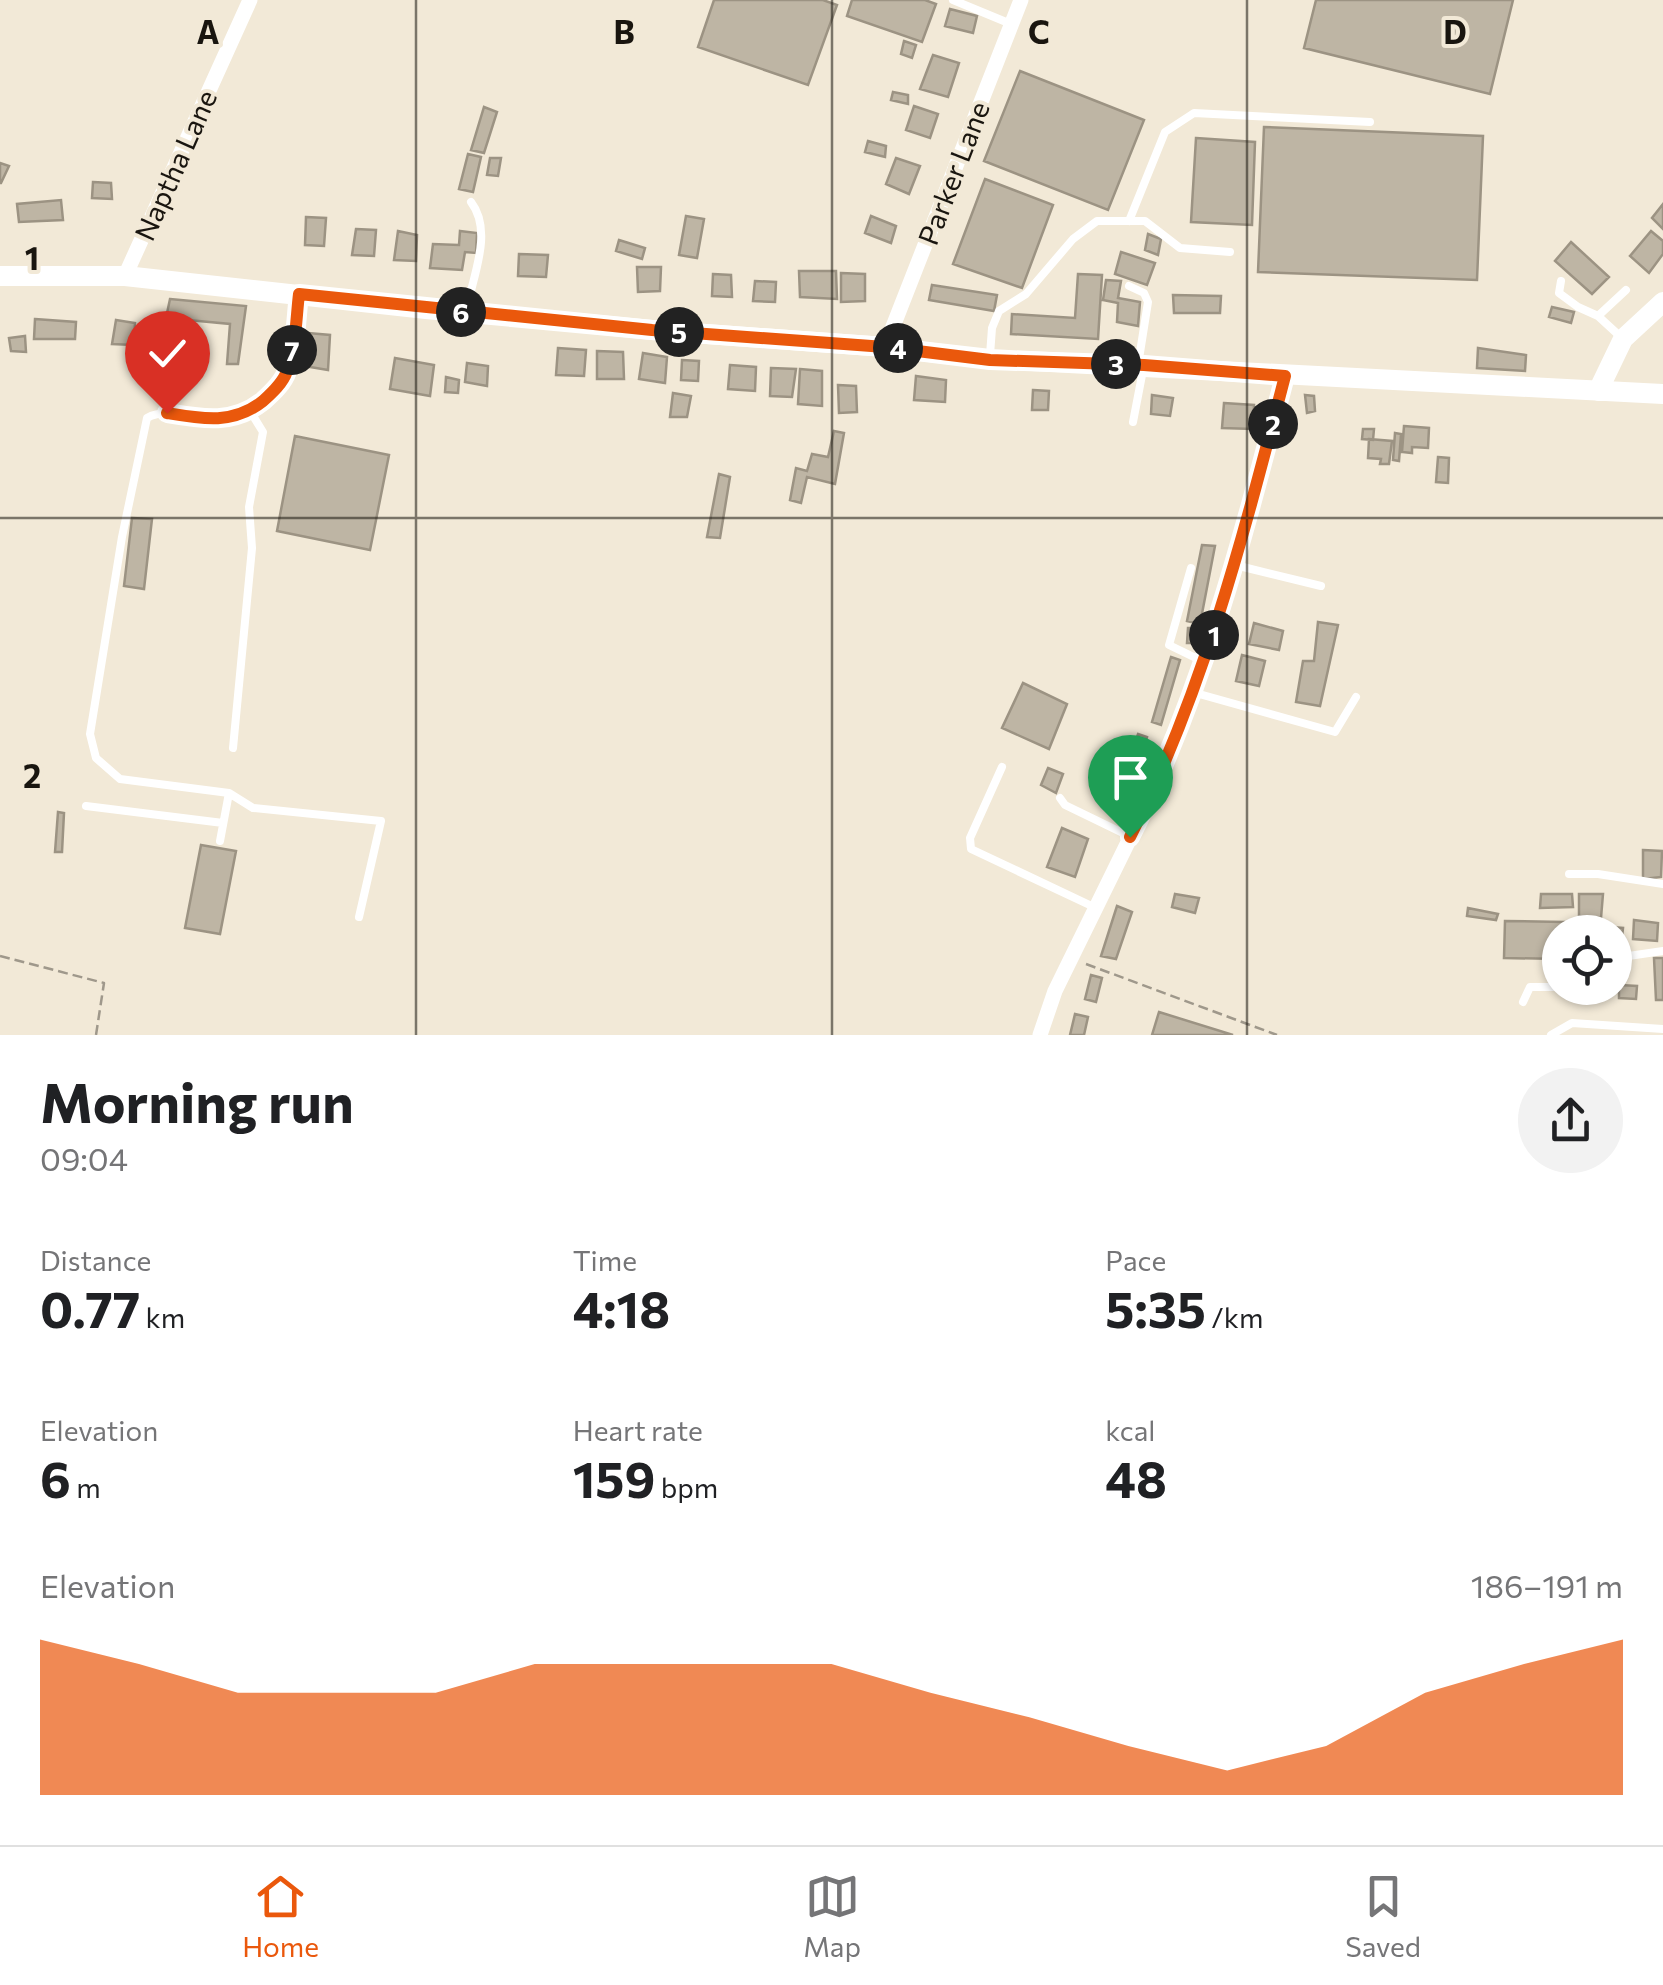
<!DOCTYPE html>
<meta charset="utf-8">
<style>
:root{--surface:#fff;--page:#f2f2f2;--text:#202124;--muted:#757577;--line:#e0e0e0;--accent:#ea580c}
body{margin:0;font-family:Commissioner,sans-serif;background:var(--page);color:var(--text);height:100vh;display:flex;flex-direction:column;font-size:38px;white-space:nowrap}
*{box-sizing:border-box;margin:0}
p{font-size:32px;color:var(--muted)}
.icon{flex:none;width:55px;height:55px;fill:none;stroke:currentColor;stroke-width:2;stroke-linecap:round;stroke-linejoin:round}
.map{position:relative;height:1035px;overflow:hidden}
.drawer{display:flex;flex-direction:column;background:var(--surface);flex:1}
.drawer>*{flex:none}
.controls{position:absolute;left:1542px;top:915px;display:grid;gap:20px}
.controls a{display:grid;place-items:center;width:90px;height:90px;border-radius:50%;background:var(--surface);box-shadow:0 2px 8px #0004;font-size:50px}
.pin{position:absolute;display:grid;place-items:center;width:85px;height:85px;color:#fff;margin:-102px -42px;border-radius:50% 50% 50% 0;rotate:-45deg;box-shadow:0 0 10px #0007}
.pin .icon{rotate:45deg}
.km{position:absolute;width:50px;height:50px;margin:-25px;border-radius:50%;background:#222;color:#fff;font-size:28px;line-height:50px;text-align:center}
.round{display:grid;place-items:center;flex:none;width:105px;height:105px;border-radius:52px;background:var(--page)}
.summary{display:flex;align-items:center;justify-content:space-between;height:170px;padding:0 40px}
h1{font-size:55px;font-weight:700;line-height:75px}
.figures{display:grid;grid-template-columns:repeat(3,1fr);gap:15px;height:170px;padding:10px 40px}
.figures div{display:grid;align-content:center}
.figures b{font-size:50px;font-weight:700}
.figures small{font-size:28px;font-weight:400}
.figures p{font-size:28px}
.chart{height:280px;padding:20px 40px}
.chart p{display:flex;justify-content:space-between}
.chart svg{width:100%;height:180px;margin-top:10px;fill:var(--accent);opacity:.7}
.menu{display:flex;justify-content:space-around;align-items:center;height:140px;border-top:2px solid var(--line);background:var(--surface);font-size:28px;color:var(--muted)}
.menu a{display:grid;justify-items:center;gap:5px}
.menu .on{color:var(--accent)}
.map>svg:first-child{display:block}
.building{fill:#beb5a4;stroke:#9c9383;stroke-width:2.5}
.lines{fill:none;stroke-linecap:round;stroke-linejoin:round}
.path{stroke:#9f988b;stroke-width:2.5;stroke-dasharray:10 5;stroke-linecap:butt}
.service{stroke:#fff;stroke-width:8}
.minor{stroke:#fff;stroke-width:15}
.tertiary{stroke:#fff;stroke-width:20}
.route-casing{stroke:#fff;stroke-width:20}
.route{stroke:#ea580c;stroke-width:12}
.grid{fill:none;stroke:#19150f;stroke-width:2.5;stroke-opacity:0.55}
.labels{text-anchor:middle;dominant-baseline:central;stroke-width:8;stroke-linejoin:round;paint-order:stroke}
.street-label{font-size:28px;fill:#19150f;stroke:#f2e9d7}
.grid-label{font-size:32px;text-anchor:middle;font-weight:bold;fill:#19150f;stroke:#f2e9d7;stroke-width:8;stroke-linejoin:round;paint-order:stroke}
</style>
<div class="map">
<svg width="1663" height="1035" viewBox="0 0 1663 1035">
<rect width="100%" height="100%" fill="#f2e9d7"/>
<path class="building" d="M714 0H823L837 5 808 85 698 47Z
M852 0H925L936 4 922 42 847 16Z
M1316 0H1513L1490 94 1304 48Z
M950 9 977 16 973 33 945 26Z
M904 41 916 45 912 58 901 54Z
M933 55 959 63 948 97 920 89Z
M1020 71 1144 120 1108 210 984 161Z
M893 92 908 95V104L891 100Z
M914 106 938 114 930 138 906 130Z
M484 107 497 112 484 153 471 150Z
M1264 127 1483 136 1477 280 1258 272Z
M1196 138 1255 142 1252 225 1191 222Z
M868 141 886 146 885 157 865 152Z
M468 154 481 157 473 192 459 189Z
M490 158H501L498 176 487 175Z
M896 158 920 166 909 194 886 184Z
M0 163 9 166 1 183H0Z
M985 179 1053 205 1022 288 953 264Z
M93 182 111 183 112 199 92 198Z
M61 200 63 220 19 222 17 204Z
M1663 204V229L1652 218Z
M686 216 704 219 697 258 679 255Z
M871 216 896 226 891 243 865 233Z
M306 217 326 218 324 246 305 245Z
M356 229 376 230 374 256 352 255Z
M398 231 417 235 416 261 394 260Z
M460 231 477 233 476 253 465 252 462 270 430 268 433 244 459 245Z
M1651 231 1663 241V254L1649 273 1630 256Z
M1148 234 1161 239 1158 255 1145 250Z
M619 240 645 248 642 259 616 251Z
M1571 242 1609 277 1592 294 1555 261Z
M1121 252 1155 263 1147 285 1115 274Z
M519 254 548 255 546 277 518 276Z
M637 267H661L660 291 638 292Z
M799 271H836L837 299 800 297Z
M841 273 865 274V301L841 302Z
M713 274 731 275 732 297 712 296Z
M1078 274 1102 275 1098 339 1011 334 1012 314 1075 318Z
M1106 280 1121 281 1118 298 1140 302 1138 326 1117 322 1118 303 1103 300Z
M755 281 776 282 775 302 753 301Z
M932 285 997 295 994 311 929 300Z
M1173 295 1221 296 1220 313H1174Z
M170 299 246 306 238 364H227L230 324 166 318Z
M1552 307 1574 312 1571 323 1549 317Z
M35 319 76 322 75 339H34Z
M116 320 135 323 134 345 112 344Z
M308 333 330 335 328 370 304 366Z
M25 336 26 352 11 351 9 338Z
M558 348 586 350 584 376 556 375Z
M1478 348 1526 355 1525 371 1477 368Z
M597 351 623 352 624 379H597Z
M643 353 667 357 665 383 639 379Z
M395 358 434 365 430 396 390 389Z
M682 360 699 361 698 381 681 380Z
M467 363 488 366 487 386 465 382Z
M730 365 756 367 755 391 728 389Z
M771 368 796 369 792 397 770 396Z
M800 369 822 371V406L798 404Z
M916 376 946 380 945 402 914 400Z
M446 377 459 380 458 393 445 392Z
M838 385 856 386 857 412 839 413Z
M1033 390 1049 391 1048 410H1032Z
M673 393 691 396 687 417H670Z
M1152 395 1173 398 1170 416 1151 414Z
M1305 395 1314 396 1315 411 1307 413Z
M1224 403 1254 405 1253 429 1222 428Z
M1404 426 1429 428 1428 448 1412 447V453L1402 452Z
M1363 429H1374L1373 440 1362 439Z
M834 431 844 433 835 484 807 477 801 503 790 500 796 468 807 471 812 454 828 457Z
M1395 433 1401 434 1399 461 1393 460Z
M295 436 389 455 370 550 277 531Z
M1369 439 1392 441 1389 464H1380L1381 459 1368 458Z
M1438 457 1449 458 1448 483 1436 482Z
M719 474 730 477 720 538 707 537Z
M132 518 152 519 144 589 124 586Z
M1202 545 1215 546 1200 624 1187 621Z
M1318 622 1338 625 1320 706 1296 702 1303 661H1314Z
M1254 623 1283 631 1279 650 1249 644Z
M1188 628H1195L1194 643H1187Z
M1242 655 1265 661 1259 686 1236 681Z
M1171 657 1180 660 1161 725 1152 722Z
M1023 683 1067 704 1049 749 1002 728Z
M1138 734 1147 737 1125 812 1114 809Z
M1048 768 1063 774 1056 793 1041 785Z
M58 812 64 813 62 852H55Z
M1062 828 1088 839 1075 877 1047 867Z
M201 845 236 851 220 934 185 928Z
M1643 850 1662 851 1661 877 1643 879Z
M1175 894 1199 898 1195 913 1172 907Z
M1541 894H1572L1573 907 1540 908Z
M1579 894H1603L1601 918 1579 916Z
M1117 906 1132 912 1116 959 1101 956Z
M1468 908 1498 914 1496 920 1467 916Z
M1634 920 1658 923 1657 941 1633 939Z
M1505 921 1564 922 1563 932H1560V959L1504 958Z
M1583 925 1623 928 1621 947H1615V932H1583Z
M1654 958H1663V1000H1656Z
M1091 975 1102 978 1096 1002 1085 999Z
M1619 985 1637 986 1636 999 1619 998Z
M1159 1012 1233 1035H1152Z
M1075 1014 1088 1017 1084 1035H1070Z"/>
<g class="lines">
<path class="path" d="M0 956 104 983 96 1035
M1086 964 1277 1035"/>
<path class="service" d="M953 0 1011 24
M1129 221 1165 132 1194 113 1370 122
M1561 281 1559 293 1578 307 1598 316
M1129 286 1144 293 1148 302 1138 365
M466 312C472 278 494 232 471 202
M1623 339 1598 316 1626 290
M990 355 992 328 999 311 1026 294 1073 239 1097 221H1145L1180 248 1230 252
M250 411C213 429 173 403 147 418L122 537 90 734 96 758 120 779 229 793 253 808 381 821 359 917
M1133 422 1143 370
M1235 565 1321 586
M1191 568 1169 645 1204 662
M1192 692 1335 732 1356 697
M233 748 252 548 249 507 263 432 250 411C296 373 291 354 299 299
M1002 767 970 838 971 849 1096 908
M1060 798 1065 805 1131 837
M86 806 223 823
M220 841 229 793
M1569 874H1598L1663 884
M1615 958 1663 951
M1523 1002 1530 987H1560
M1551 1035 1572 1023 1663 1029"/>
<path class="minor" d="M125 276 250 0
M885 347 1021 0
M1040 1035 1055 991 1134 830 1212 645 1251 511 1285 376"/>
<path class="tertiary" d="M0 276H125L426 309 652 330 885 347 990 359 1663 394
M1598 391 1623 339 1663 302"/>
</g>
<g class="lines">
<g class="route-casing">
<path id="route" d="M167 413C202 419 233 425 263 401 272 393 283 383 287 371 296 348 296 319 299 294L652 330 885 347 990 360 1144 365 1285 376C1244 533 1204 691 1130 837"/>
</g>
<use href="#route" class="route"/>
</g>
<path class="grid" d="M416 0V1035M832 0V1035M1247 0V1035M0 518H1663"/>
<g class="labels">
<g class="street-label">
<text transform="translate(175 165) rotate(-66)">Naptha Lane</text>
<text transform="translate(953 173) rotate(-69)">Parker Lane</text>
</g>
</g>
<g class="grid-label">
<text x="208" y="44">A</text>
<text x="624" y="44">B</text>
<text x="1039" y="44">C</text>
<text x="1455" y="44">D</text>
<text x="32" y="270">1</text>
<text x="32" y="788">2</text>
</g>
</svg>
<div class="controls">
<a><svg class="icon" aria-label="locate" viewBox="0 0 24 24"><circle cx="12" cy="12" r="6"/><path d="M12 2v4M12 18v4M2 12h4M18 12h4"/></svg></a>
</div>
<div class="pin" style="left:1130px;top:837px;background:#1e9e55"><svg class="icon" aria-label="arrive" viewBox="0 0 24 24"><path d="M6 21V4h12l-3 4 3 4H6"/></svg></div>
<div class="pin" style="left:167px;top:413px;background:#d93025"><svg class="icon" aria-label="check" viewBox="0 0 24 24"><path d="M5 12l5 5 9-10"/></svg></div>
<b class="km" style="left:1214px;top:635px">1</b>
<b class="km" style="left:1273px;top:424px">2</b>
<b class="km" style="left:1116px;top:364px">3</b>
<b class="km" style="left:898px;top:348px">4</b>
<b class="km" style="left:679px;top:332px">5</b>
<b class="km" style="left:461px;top:312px">6</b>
<b class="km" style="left:292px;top:350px">7</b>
</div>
<section class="drawer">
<div class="summary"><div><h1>Morning run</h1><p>09:04</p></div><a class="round"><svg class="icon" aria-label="share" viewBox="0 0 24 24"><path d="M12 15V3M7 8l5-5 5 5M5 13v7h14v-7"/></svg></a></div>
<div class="figures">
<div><p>Distance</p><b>0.77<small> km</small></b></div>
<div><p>Time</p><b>4:18</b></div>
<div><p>Pace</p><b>5:35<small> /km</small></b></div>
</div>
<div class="figures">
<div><p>Elevation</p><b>6<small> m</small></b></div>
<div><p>Heart rate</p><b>159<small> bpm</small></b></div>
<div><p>kcal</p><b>48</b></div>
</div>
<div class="chart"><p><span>Elevation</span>186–191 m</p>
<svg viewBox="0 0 160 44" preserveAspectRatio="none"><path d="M0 44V6L10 12L20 19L30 19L40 19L50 12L60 12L70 12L80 12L90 19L100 25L110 32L120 38L130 32L140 19L150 12L160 6V44z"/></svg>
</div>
</section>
<nav class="menu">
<a class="on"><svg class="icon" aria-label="home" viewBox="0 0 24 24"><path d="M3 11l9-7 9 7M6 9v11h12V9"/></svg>Home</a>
<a><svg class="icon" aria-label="map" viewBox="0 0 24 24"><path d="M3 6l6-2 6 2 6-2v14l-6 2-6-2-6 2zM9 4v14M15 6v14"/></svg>Map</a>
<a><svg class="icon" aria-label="saved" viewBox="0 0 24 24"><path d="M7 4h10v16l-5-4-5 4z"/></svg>Saved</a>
</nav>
